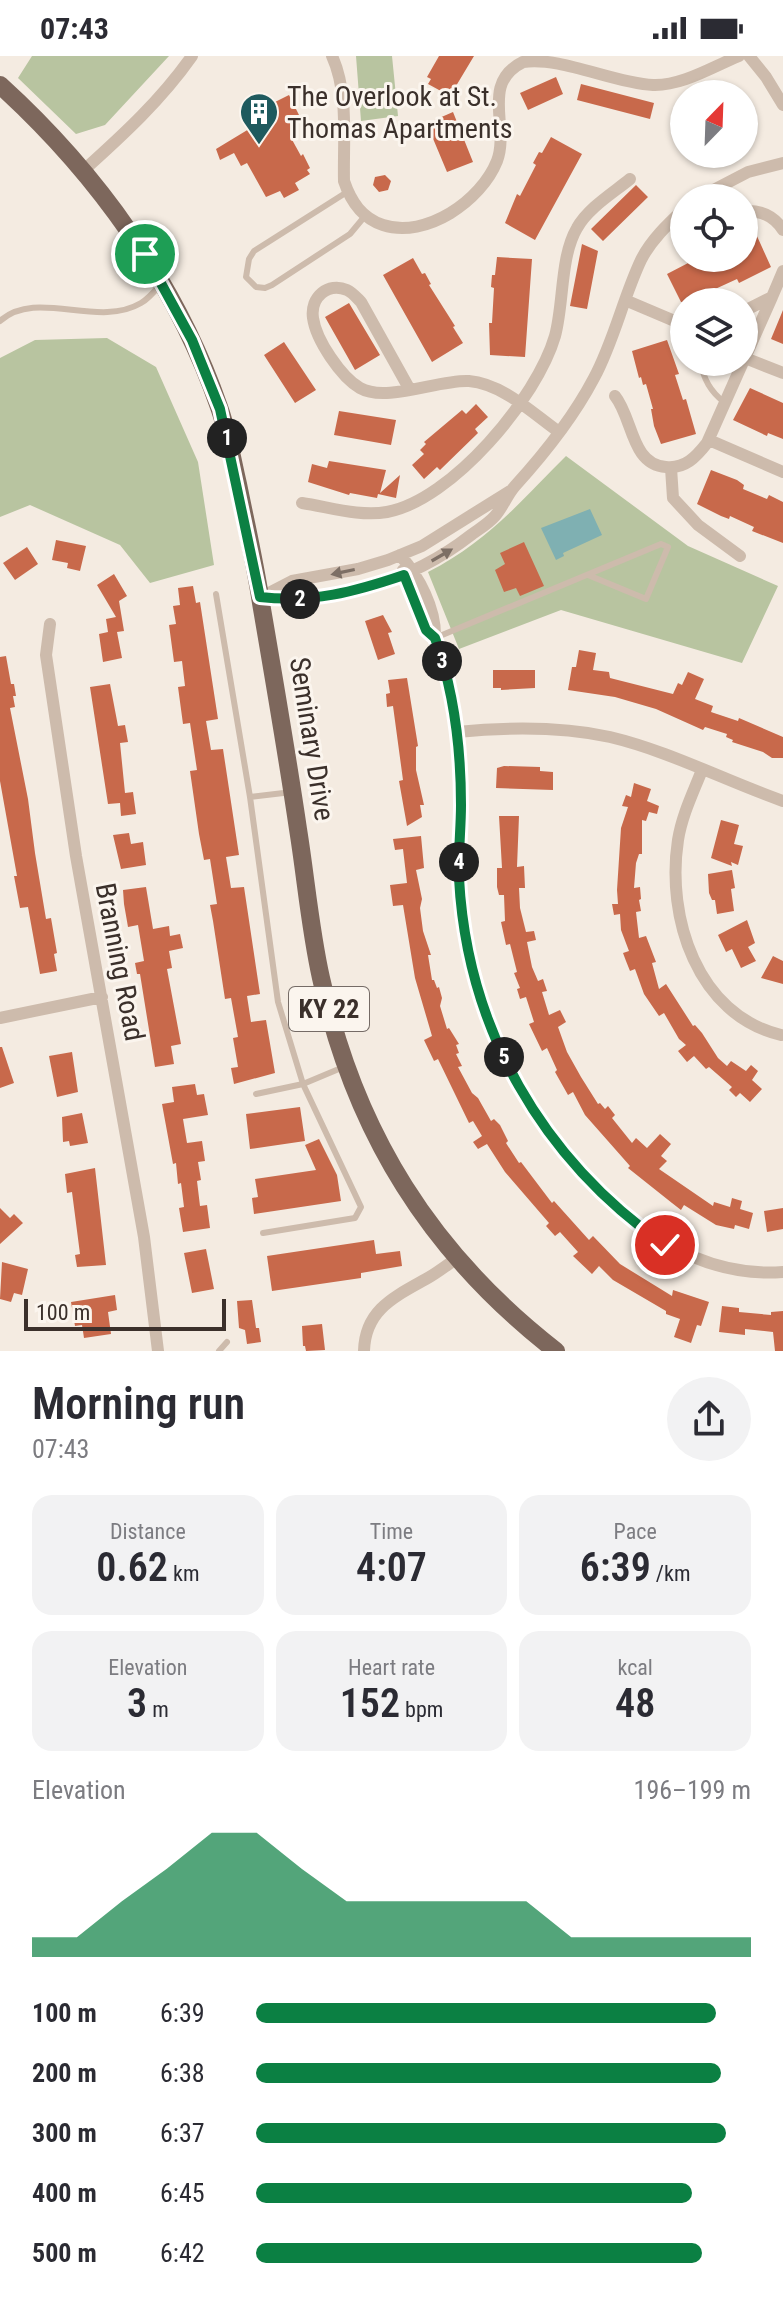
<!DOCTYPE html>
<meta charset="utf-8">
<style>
:root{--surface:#fff;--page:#f2f2f3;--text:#2b2b33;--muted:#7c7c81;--accent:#0b8043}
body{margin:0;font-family:"Roboto Condensed",sans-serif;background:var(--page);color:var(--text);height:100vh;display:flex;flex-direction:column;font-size:30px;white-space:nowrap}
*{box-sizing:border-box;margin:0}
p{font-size:26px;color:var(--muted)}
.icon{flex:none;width:44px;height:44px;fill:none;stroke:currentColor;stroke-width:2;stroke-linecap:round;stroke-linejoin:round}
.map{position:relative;height:1295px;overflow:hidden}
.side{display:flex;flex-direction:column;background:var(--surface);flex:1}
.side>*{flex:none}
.needle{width:52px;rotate:23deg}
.buttons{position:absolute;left:670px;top:24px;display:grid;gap:16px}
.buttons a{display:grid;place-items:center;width:88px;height:88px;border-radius:50%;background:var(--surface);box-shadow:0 2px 6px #0004;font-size:40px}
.scale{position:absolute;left:24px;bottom:20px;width:202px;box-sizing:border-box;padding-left:8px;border:4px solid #3b302b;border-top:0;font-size:22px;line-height:28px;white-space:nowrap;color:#3b302b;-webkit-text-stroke:6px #fbf5ee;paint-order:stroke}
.pin{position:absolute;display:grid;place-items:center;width:68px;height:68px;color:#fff;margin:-34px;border:4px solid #fff;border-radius:50%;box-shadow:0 2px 8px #0007}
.km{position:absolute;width:40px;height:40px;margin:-20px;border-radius:50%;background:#222;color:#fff;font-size:22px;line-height:40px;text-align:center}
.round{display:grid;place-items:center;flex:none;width:84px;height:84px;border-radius:42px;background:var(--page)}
.overview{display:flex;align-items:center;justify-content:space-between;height:136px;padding:0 32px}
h1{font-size:44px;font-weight:600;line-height:60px}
.figures{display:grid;grid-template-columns:repeat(3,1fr);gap:12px;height:136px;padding:8px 32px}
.figures div{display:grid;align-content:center;border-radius:20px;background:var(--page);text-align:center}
.figures b{font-size:40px;font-weight:600}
.figures small{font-size:22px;font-weight:400}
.figures p{font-size:22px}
.chart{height:224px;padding:16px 32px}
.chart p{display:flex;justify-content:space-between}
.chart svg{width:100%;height:144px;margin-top:8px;fill:var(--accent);opacity:.7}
ul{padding:0 32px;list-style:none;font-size:26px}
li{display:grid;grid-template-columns:128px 96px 1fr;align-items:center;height:60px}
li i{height:20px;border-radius:10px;background:var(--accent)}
.status{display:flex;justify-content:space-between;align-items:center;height:56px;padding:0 40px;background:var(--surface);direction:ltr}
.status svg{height:22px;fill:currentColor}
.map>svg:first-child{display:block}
.green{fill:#b8c4a0}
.water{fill:#7fb0b2}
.building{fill:#c8694b}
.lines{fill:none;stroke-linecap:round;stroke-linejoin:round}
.lane{stroke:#cdbbac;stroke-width:6}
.street{stroke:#cdbbac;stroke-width:12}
.primary{stroke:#7d675c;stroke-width:18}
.oneway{fill:#7d6f65}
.route-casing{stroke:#fff;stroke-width:16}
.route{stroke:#0b8043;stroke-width:10}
.labels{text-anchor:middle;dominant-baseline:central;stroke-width:6;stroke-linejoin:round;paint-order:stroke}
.shield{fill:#fbf5ee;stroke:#756b66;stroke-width:2}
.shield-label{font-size:26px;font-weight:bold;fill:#3b302b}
.poi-label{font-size:28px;fill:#3b302b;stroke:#fbf5ee;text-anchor:start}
.street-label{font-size:28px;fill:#3b302b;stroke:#fbf5ee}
</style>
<div class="status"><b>07:43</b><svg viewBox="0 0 49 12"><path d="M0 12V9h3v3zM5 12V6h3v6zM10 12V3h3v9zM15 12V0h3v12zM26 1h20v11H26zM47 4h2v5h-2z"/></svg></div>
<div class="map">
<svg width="783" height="1295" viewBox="0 0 783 1295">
<rect width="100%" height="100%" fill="#f4ebe1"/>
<path class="green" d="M32 0H169L105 69 76 78 18 22Z
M356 0H392L398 60 361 65Z
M107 282 156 311 198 406 214 509 150 527 120 489 30 449 0 461V302L35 284Z
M566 400 688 490 778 530 742 607 561 554 459 593 428 516C488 485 519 447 566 400Z"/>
<path class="water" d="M590 453 602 479 563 497 564 500 556 504 541 472Z"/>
<path class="building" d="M439 0H474L450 40 428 28 431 23 427 21Z
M556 21 563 38 528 54 520 37Z
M581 28 654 47 650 63 577 44Z
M289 39 300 61 290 66 296 77 290 80 301 100 303 98 310 112 307 114 310 118 295 127 299 134 284 142 280 135 266 141 247 107 241 110 234 97 220 104 216 93 262 65 257 55Z
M453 56 473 106 447 116 429 73 432 72 430 66Z
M551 81 582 98 535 184 505 167 517 138 520 140 536 109 533 107 539 96 542 97Z
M385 119 391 125 388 134 379 136 373 129 375 121Z
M636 129 648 141 603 185 591 173Z
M756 178 771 211 739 227 737 223 713 234 714 237 695 246H681L667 218 692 205 693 207 701 204 702 207 713 202H744V183Z
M582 188 598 195 587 253 570 250Z
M497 201 532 203 525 301 490 299 489 267H492L494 232 491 231 492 219H495Z
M413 202 422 218 425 217 431 228 429 229 455 270 453 271 463 287 432 306 383 219Z
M349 247 380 299 355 314 325 261Z
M783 254V288L771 283Z
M667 284 679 318 675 319 683 344 686 343 696 378 661 388 654 370 651 353H653L646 328 643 329 641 321 639 322 632 295Z
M284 286 316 334 295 347 264 299Z
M750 332 783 347V383L768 377 767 380 733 364Z
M476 348 488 361 475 373 478 377 440 414 437 411 424 423 412 409 424 398 420 394 426 388 424 386 462 354 466 358Z
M339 355 396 364 391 389 334 379Z
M329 405 386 414 380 437 400 419 396 442 378 438 377 442 350 437 349 439 308 426 312 408 327 412Z
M711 414 737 424 744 429 743 433 767 443 769 439 783 446V487L752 475 754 471 730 460 729 463 721 460 697 448Z
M56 484 86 490 80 515 67 512 68 507 52 504Z
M524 486 544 530 520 540 516 532 504 536 495 514 505 508 500 497Z
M27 491 38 508 15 524 3 507Z
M114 518 127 540 119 545 124 575 117 576 122 602 103 606 99 578 108 576 106 563 116 561 97 529Z
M193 530 196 547 200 546 218 663 206 665 211 694 223 693 239 799 226 801 231 832 244 831 260 938 247 940 251 966 266 964 275 1017 234 1028 231 1012 238 1011 233 982 238 981 231 942 225 943 213 865 210 849 217 848 210 803 204 804 199 778 190 715 197 714 190 667 183 668 178 631 185 630 182 605 174 606 169 569 176 568 173 550 180 549 178 532Z
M383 559 392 576 388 577 395 598 378 604 365 565Z
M579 594 596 597 593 614 609 616 610 622 673 638 678 627 682 629 688 616 704 623 695 643 713 650 711 656 738 665 739 662 783 681V702H772L763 696 732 686 733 684 726 681 727 678 705 671 703 674 656 653 615 641 568 634 572 611H576Z
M6 600 11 628H14L16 640H13L15 651 10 652 28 743 35 797 46 863 51 862 57 897 54 898 57 915 40 918 28 851 20 852 14 820H17L0 725V601Z
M493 614H535V632L501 634V632H493Z
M407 622 418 690 416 691V714L424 749H420L422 761 407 770 399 725 403 724 393 650 387 651 386 638 390 637 388 624Z
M110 628 118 670 125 669 128 686 120 687 125 737 133 736 136 758 121 760 120 747 108 748 90 631Z
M504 710 540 711V715L553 716V734L496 732 497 712Z
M634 727 651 733 647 745 659 750 657 758 649 756 646 765 642 764V798H639L636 807 634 832 640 831 641 843 639 844 641 855 636 856 639 882 646 880 656 906 652 907 659 933 666 928 693 970 695 969 702 977 718 1002 727 1010 731 1005 746 1015 751 1009 758 1015 752 1024 762 1033 750 1046 740 1037 736 1041 729 1034 732 1031 709 1011 706 1013 694 1000 687 1006 678 995 686 989 679 983 664 957 659 960 644 938 635 913 630 915 626 905 623 897 629 895 621 874 620 858 614 859 612 848H618L617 834 621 772 628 751 622 750 626 739 631 741Z
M499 760H519L517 811 524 810 525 832H519L520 852 526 876 534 875 536 884 527 886 532 911 538 925 543 923 547 935 542 936 549 959 560 954 566 966 558 971 567 996 581 1021 598 1048 600 1047 605 1053 608 1050 615 1059 612 1062 632 1087 636 1082 647 1092 660 1078 671 1088 661 1100 667 1105 659 1113 713 1150 714 1146 730 1151 732 1142 742 1145 740 1153 753 1157 749 1173 735 1169 734 1173 716 1169 684 1149 681 1154 672 1147 628 1112 630 1110 585 1059 573 1036 568 1039 555 1016 557 1014 547 992 542 995 529 968 534 966 526 941 520 943 517 933 520 932 514 917 517 916 510 888 506 889 501 866 505 865 504 839H499L497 831V812H502Z
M721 764 739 769 734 788 743 790 738 809 731 806 732 810 711 802Z
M129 777 131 788 143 786 146 809 121 813 113 779Z
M421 780 424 812 416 814 422 843 420 852 423 875 431 899H428L432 924H434L437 932 439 931 442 942 440 950 447 973 449 972 459 988 456 989 459 997 456 998 462 1010 458 1011 472 1037 478 1042 491 1065 494 1063 500 1069 508 1085 506 1087 519 1107 521 1106 552 1147 554 1145 589 1184 593 1180 620 1208 672 1240 673 1234 709 1246 701 1270 697 1269 691 1287 674 1281 680 1263 666 1258V1255L613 1224 599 1210 592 1218 573 1200 578 1196 560 1176 555 1180 546 1170 549 1167 505 1116 487 1088 478 1093 473 1086 482 1080 473 1065 469 1067 438 1003 434 1005 424 984 432 980 415 922 403 849 393 850 390 829 407 827 403 793 395 794 393 783Z
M732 814 735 832 731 833 734 855 717 858 715 844H712L709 837 708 818Z
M146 831 153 873 169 870 170 880 180 878 183 892 169 895 172 912 167 913 181 988 171 990 174 1008 155 1011 140 918H137L135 907 144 905 138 869 128 871 124 848 123 834Z
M747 864 755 887 748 891 756 905 741 912 732 893 726 896 718 879Z
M773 900 783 905V928L761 922Z
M0 991H2L14 1027 0 1032Z
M72 996 78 1036 57 1041 49 1000Z
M195 1028 197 1039 204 1038 208 1059 183 1063 187 1087 202 1085 205 1105 198 1106 201 1124 197 1125 200 1150 207 1149 210 1172 183 1176 179 1152 184 1151 181 1127 178 1128 176 1107 173 1108 162 1048 174 1046 172 1031Z
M300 1051 305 1085 250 1093 246 1058Z
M82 1057 88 1087 70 1090 69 1085 63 1086 62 1061Z
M319 1083 337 1119 341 1145 254 1158 252 1142 258 1141 255 1123 316 1114 305 1089Z
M95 1112 106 1209 77 1211 75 1199 80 1198 72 1136 67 1137 65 1118Z
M0 1152 10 1162 14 1158 23 1167 0 1188Z
M783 1152V1173L767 1176 764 1155Z
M374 1184 376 1198 400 1195 402 1210 361 1217V1222L272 1235 267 1200Z
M206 1193 214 1233 192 1237 184 1197Z
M2 1206 28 1213 22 1239 14 1237 11 1246 0 1243Z
M115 1239 117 1254 108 1256 111 1278 84 1282 82 1269 75 1270 71 1246Z
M252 1244 256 1272H259L261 1286 247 1288 245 1274 239 1272 237 1245Z
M722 1250 739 1252V1256L771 1259V1256L783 1255V1295H775L773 1276 745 1273V1279L719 1276Z
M322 1268 325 1294 306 1295 305 1290H303L302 1270Z"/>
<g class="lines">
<path class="lane" d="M347 136 254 195 249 203 246 221 256 231 265 232 272 229 350 178 365 160
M0 265C37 232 97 273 141 247 148 243 154 236 159 230
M701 306C703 323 711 336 724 346
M216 538 250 741
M435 582 661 488 668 491 646 543 588 519
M256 1038 303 1028 346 1010
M263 1177 355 1162 361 1151 303 1028 278 946 250 741 292 736
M219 1295 227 1286"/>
<path class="street" d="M332 0C349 37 343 85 344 125 351 146 362 162 383 169 426 183 481 145 497 105 510 71 480 27 523 6 560 0 613 27 653 29 682 30 712 11 739 0
M749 0 766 21 783 49
M84 114C124 78 161 44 192 0
M698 142 748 116 783 107
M744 155C760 154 774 160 783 174
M625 244 684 269
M744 255 772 241 783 215
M745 302 783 317
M744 304 772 241
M410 334 361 246C357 242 352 236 347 234 328 226 310 241 313 262 316 284 341 321 360 332 386 347 440 323 469 325 503 328 532 357 559 376
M615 340C633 362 631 409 666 411 685 413 696 401 707 387L743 306
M709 384 783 416
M671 412 673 442 698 469 740 500
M302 447C329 451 360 461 387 456 452 444 537 342 555 280 564 247 560 201 577 172 588 152 613 137 630 123
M400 499C419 521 436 552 435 582 454 635 461 693 461 749 461 774 458 798 459 822 466 946 522 1072 618 1153 666 1193 719 1221 783 1216
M403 514 426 574 435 582
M260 541C335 549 412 525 471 479 479 473 488 468 495 460 503 451 507 439 515 430 545 397 573 362 594 322 614 285 623 242 641 204 651 184 668 168 684 153
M261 541 292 525 358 513 388 504 422 490 510 435
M50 568 46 599 76 800 144 1181 158 1295
M457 676C508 671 559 670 610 681 669 695 726 725 783 745
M702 714C693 737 682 759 678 784 666 861 697 959 781 979
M0 962 102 941
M364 1295C365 1254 394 1241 426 1223 437 1217 447 1209 457 1202"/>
<path class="primary" d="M0 29C97 117 176 227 219 351 228 376 232 403 238 428 246 468 255 507 261 547 274 623 287 698 298 773 306 823 310 873 321 922 355 1077 431 1198 556 1295"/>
</g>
<defs><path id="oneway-solid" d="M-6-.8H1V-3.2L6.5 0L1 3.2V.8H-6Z" transform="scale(2)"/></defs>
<g class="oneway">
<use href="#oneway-solid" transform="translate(442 499) rotate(-30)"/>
<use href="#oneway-solid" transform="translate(343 516) rotate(168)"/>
</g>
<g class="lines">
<g class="route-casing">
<path id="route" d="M145 198 192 284 220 353 260 541C313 547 354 536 404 519L426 574 435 582C454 635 461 693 461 749 461 773 458 797 459 822 467 973 542 1103 665 1189"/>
</g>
<use href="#route" class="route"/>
</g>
<defs>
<g id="building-pin" transform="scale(2)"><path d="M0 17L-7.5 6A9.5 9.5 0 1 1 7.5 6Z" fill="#1f5a5e" stroke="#fbf5ee"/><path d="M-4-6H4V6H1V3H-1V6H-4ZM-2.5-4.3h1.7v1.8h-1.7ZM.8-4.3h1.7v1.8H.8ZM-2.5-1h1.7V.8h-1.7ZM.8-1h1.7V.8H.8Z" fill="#fff"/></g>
</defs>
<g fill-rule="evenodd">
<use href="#building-pin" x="259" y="56"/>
</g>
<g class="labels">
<rect class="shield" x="289" y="931" width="80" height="44" rx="6"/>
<g class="shield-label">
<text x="329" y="953">KY 22</text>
</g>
<g class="poi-label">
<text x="287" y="40">The Overlook at St.<tspan x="287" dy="32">Thomas Apartments</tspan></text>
</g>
<g class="street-label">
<text transform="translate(312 683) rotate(81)">Seminary Drive</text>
<text transform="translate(120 906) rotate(79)">Branning Road</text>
</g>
</g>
</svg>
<div class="buttons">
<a><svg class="needle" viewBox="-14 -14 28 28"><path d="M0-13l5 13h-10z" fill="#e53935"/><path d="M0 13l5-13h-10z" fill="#7c7c81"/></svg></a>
<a><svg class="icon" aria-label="locate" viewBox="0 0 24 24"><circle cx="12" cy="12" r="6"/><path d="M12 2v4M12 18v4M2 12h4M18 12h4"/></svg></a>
<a><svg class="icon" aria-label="layers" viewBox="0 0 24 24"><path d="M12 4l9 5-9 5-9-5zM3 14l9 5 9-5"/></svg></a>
</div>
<div class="scale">100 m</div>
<div class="pin" style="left:145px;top:198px;background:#1e9e55"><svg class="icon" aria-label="arrive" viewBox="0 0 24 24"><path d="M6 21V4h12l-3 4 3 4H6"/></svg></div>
<div class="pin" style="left:665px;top:1189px;background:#d93025"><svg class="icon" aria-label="check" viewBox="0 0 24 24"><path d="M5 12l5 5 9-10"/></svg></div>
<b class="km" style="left:227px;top:382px">1</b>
<b class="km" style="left:300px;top:543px">2</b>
<b class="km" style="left:442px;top:605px">3</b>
<b class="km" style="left:459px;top:806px">4</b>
<b class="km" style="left:504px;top:1001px">5</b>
</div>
<section class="side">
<div class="overview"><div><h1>Morning run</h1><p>07:43</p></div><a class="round"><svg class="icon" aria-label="share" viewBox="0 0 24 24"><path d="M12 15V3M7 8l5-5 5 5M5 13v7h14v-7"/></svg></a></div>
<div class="figures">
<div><p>Distance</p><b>0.62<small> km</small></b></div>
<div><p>Time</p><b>4:07</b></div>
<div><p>Pace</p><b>6:39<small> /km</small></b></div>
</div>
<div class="figures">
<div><p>Elevation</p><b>3<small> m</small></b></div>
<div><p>Heart rate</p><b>152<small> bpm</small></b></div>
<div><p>kcal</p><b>48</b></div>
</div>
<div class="chart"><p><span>Elevation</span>196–199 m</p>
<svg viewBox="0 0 160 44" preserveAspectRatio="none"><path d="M0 44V38L10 38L20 27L30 17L40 6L50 6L60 17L70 27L80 27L90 27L100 27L110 27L120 38L130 38L140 38L150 38L160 38V44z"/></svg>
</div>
<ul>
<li><b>100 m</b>6:39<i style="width:93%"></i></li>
<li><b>200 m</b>6:38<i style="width:94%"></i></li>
<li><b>300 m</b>6:37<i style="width:95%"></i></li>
<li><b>400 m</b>6:45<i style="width:88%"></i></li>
<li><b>500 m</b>6:42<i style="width:90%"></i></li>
</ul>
</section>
